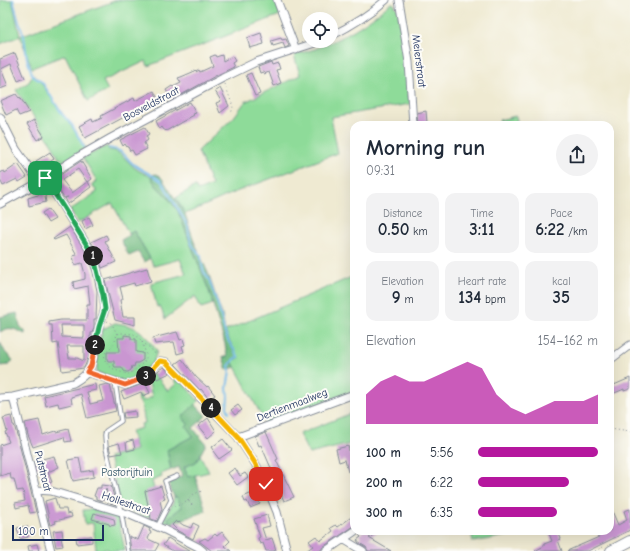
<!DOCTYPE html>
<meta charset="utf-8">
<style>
:root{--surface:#fff;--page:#f2f2f3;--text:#1f2937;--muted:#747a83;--accent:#b5179e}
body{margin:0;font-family:"Comic Neue",sans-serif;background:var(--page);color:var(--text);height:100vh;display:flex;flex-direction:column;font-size:15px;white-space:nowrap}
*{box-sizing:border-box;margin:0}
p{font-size:13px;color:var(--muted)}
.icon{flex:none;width:22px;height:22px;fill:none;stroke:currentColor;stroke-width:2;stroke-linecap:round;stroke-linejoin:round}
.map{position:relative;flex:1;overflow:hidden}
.drawer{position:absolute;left:350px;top:121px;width:264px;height:414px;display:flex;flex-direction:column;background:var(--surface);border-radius:12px;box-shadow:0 4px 16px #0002}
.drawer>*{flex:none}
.fabs{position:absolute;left:302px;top:12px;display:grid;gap:8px}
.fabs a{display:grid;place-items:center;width:36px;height:36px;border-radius:50%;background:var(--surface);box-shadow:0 4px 16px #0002;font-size:20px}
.scale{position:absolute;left:12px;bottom:10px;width:92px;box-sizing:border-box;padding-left:4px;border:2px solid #1b2f5e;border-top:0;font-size:11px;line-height:14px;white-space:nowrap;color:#1b2f5e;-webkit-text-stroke:3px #fdfcf7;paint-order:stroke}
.pin{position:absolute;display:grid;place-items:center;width:34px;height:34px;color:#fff;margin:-17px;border-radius:8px;box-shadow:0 2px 6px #0006}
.km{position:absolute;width:20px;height:20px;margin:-10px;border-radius:50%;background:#222;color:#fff;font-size:11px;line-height:20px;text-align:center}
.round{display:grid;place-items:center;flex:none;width:42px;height:42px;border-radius:21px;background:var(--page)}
.headline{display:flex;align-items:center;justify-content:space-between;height:68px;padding:0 16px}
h1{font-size:22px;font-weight:600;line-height:30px}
.metrics{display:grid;grid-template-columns:repeat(3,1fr);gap:6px;height:68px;padding:4px 16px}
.metrics div{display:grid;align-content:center;border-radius:10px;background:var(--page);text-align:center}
.metrics b{font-size:17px;font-weight:600}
.metrics small{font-size:11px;font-weight:400}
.metrics p{font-size:11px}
.chart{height:112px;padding:8px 16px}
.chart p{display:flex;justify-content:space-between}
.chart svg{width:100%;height:72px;margin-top:4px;fill:var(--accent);opacity:.7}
ul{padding:0 16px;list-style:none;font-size:13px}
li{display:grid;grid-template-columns:64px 48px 1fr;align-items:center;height:30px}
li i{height:10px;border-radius:5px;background:var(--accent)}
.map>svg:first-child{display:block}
.green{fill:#8edb99;stroke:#54857c}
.forest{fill:#72bb81;stroke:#467570}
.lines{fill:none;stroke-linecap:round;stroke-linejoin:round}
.stream{stroke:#75bbec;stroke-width:2}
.building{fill:#c996d1;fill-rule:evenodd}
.lane-casing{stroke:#858c98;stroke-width:5.5}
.street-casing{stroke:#858c98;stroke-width:9}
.primary-casing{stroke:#858c98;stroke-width:12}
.path{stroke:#858c98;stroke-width:1;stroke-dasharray:1 3;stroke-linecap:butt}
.lane{stroke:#fff;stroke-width:3.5}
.street{stroke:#fff;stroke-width:7}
.primary{stroke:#fff;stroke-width:10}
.split-1-casing{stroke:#fff;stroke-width:8}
.split-2-casing{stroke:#fff;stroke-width:8}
.split-3-casing{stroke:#fff;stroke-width:8}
.split-4-casing{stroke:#fff;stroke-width:8}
.split-5-casing{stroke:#fff;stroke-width:8}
.split-1{stroke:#22a559;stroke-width:5}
.split-2{stroke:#22a559;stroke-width:5}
.split-3{stroke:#f0652b;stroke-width:5}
.split-4{stroke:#f5b400;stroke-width:5}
.split-5{stroke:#f5b400;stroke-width:5}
.labels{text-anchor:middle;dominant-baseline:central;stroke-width:4;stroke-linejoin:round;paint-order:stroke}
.street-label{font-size:11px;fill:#1b2f5e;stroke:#fdfcf7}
.park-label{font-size:11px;fill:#385a6d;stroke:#fdfcf7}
</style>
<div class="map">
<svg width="630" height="551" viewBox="0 0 630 551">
<rect width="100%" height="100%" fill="#fdfcf7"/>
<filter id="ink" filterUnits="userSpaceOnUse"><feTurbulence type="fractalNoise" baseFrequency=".025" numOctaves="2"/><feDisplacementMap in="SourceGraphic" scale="8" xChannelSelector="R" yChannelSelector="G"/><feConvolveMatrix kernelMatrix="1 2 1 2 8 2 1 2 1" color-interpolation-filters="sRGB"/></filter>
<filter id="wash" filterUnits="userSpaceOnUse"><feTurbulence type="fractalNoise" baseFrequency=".012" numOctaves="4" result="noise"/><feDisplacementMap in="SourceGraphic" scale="16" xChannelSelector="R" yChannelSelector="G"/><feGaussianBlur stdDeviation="0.9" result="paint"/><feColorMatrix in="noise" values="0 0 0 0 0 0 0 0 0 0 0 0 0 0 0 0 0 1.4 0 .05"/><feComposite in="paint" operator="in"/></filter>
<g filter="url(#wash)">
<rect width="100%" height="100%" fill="#efead2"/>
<path class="green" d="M0 0H12L20 36 117 0H276L280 15 148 66 146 61 103 81 108 90 88 101 65 55 32 68 20 36 0 44Z
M391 3H393L398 10 410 104 331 117 338 153 238 191 185 214 176 198 195 186 198 191 212 185 198 151 234 117 245 102 300 75 294 55C301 53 308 51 315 49 342 39 369 22 391 3Z
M33 75 39 80 70 124 86 148 61 163 53 146 16 90 29 82Z
M516 116 518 125H500L499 120Z
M107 146 109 150C121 150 126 161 135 168 140 172 146 174 152 177V179L157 187 166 195 178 211 209 291 213 304 201 308 195 296 165 319 160 306 157 307 151 283 186 274 180 259 154 266 134 231 129 234 112 203 78 223 70 210 97 192 92 184 97 181 83 158Z
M354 276V391L266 424 232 361 239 358 230 342 225 331Z
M115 323C139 326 143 332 157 351L153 363 145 374 128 382 112 378 97 372C97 355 98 345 103 329Z
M153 373 157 379 158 378 168 391 176 384 174 380 177 377 199 401 182 417 188 424 186 426 194 436 167 450 171 470 161 474 162 477 152 481 154 489 149 517H146L121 507 109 457 136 450 131 431 142 428 141 424 145 423 141 403H140L137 397 140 395 143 401 152 397 149 383 147 379Z
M352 413 354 443 309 454 299 434Z
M200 455 209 472 188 477 184 467 196 462Z
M174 497H177L182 507 168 518 170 523 165 521 163 524 161 523 173 503Z
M93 509 118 516 125 551H109L108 549 96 550 93 523 85 524 83 510Z
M471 531H510L511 535 473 542Z"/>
<path class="forest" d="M156 174 161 177 185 214 195 244 208 273 222 315 225 331 230 342 239 358 232 361 235 367 227 370 223 357H227L225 344 209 291 178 211 166 195 157 187 152 179V175Z
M134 231 150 258 144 262 138 252 129 256 121 240 130 235 129 234Z
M17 313 20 326 25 331V334C15 330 11 325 0 332V317Z
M0 342 5 352 13 360 9 365 0 366Z
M195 404 206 416 193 428 206 444 196 462 184 467 188 477 195 475 206 511 170 524 168 518 182 507 177 497H174L168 482 182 476 179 467 171 470 167 450 193 436 186 426 188 424 182 417Z"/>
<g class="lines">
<path class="stream" d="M13 0 19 22 24 36 27 59 32 74 34 77 42 82 62 114 72 125 84 147
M109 148C113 149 118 149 121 152 126 155 128 160 132 163 141 171 153 174 162 182L188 226 189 234 191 242 194 248 201 256 202 266 204 272 209 280 218 305 225 333 229 342 238 356V357L234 359 229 366 230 371 227 388 228 397 227 407 229 413"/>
</g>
<g id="blocks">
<path class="building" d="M261 33 264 44 250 48 247 38Z
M281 38 282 40 286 39 289 46 285 48 283 43 273 46 271 41Z
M15 53 25 78 18 81 11 64 1 69 8 86 0 89V59Z
M215 55 216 57 222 55 223 61 232 56 235 61 232 63 234 67 217 75 172 100 166 90 172 86 173 87 181 83 178 78 181 77 195 71 196 72 199 70 200 72 213 66 210 57Z
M271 62 272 65 278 63 280 69 276 70 281 83 274 86 269 72 264 74 263 72 260 73 258 67Z
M251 73 260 94 255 96 246 75Z
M220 88 229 106 220 113 216 103 221 101 215 91Z
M154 91 158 99 85 138 79 126 92 119 93 122 102 118 101 116 134 98 135 101Z
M16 94 19 98 20 97 29 112 19 116 16 110 6 115 0 101Z
M190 102 196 113 193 114 194 115 166 131 165 130H164L162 127 160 129 156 121Z
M426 111 427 123 418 125 417 113Z
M34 120 44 136 37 140 27 124Z
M145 127 149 134 146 136 148 140 144 143 147 149 135 155 132 150 130 151 128 147H127L125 144 123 146 120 140Z
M50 152 54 159 41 168 36 161Z
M81 161 92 179 88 182 91 187 68 204 65 198 68 197 64 198 53 182 54 179ZM78 169 87 182 72 193 62 180Z
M18 164 27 177 19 182 17 179 3 186 0 180V173L4 171 5 173Z
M46 189 47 191 45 197 46 202 29 206 28 198 41 194Z
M48 209 55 219 48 223 42 213Z
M89 217 93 225 85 229 82 221Z
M70 227 86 252 93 272 97 291 96 319H94V328L92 333H91V336H90V350L89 356 84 368 62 371 58 343 53 344 52 325H49V322L61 320H87V305H90L88 286 74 289 73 282 85 279V274L82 263 75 265 73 256 77 255 66 235 54 240 53 239ZM61 325H84V338L62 337ZM67 346H84V361L77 358H69Z
M106 235 108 239 105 241 116 262 102 268 95 246H94L91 242Z
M147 268 151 281 135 286 134 283 120 287 123 299 120 300 123 317H135V325L115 320 105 280Z
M177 332 180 340 183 339 185 345 182 346 184 352 177 354 174 342 155 344 153 338Z
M124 335 131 336V339H136V352L143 353V360L138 363H135L134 367 132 366 131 370 128 372H126L124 371 122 367H115L114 366V361H108L107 359V352H119L118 338H124Z
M182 359 196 377 207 387 208 386 215 395 209 399 201 389 200 390 175 364Z
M164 367 170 373 157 379 154 375 160 369Z
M610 375 614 385 630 378V389L624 391V389L610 395Z
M145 383 150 393 143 396 141 392 124 399 121 392Z
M95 384 96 390 87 392 90 404 103 401 99 386 107 384 110 385 116 411 87 418 81 394 71 397 72 404 59 407 58 403 46 406 44 396Z
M238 405 242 410 235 415 231 410Z
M135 411 136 417 124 418 123 413Z
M11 416 13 425H14L17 435 36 512 30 513 28 505 16 508 15 503 25 501 23 490 17 491 14 479H11L10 473 0 476V445L9 442 5 432 7 431 3 418Z
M208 418 216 431 208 438 198 426Z
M39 420 43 435 55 431 56 432 68 429 71 441 65 442 64 437 33 447 28 435 25 423Z
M266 432 278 459 276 460 294 497 284 501 270 469 271 468 261 445 259 446 255 436Z
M223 439 232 450 219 459 213 451 214 450 212 447Z
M133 440 135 449 127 451 126 442Z
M119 443 122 453 111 455 109 446Z
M348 446 352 464H354V471L348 472 345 460 339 462 336 449Z
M54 456 56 463H57L59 467 48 472 52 482 45 485 39 467 36 468 34 461Z
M79 458 82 472 93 470 94 477 73 481 68 460Z
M235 468 240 476 245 473 248 477 237 485 228 473Z
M101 485 111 486 116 505 110 503 106 489 103 501 96 499V497L94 496 97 488H101Z
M161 486 165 499 160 501 162 509 157 521 151 519 145 491Z
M257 491 259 496 257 497 260 504 250 508 247 501 245 502 243 497Z
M55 498 58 509H66L67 514 71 513 72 517 55 521 56 523 50 525 48 517H49L45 501Z
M610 506 618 525 627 520 624 511 630 509V530L588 551H567L599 537 598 535 605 531H610Z
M94 513 114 519 115 525 110 526 109 524 92 519Z
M267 515 270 526 262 528 266 540 272 538 276 550 273 551H266L263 543 260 544 258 538 260 537 254 519Z
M354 515V526L323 547 320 551H306L313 546 309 541 316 536 320 541 333 531 331 528 336 525 338 527Z
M176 521 178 523 179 522 183 525 191 528 193 523 199 526 193 539 178 531 172 525Z
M27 526 28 531 27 532 28 537 20 539 17 528Z
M144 526 150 529 149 531 151 532 148 539 159 544 155 551H131L129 536 138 540Z
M62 530 63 538H61L63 546 56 547 53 531Z
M364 531H379L369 538 391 551H368L366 547 359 543 357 540 361 537 359 535Z
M548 531H558L561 539 558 540 562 551H535L544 546V544L552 541Z
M222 532 230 541 225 546 231 551H212L199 541 205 538 208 540 215 534 217 536Z
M92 536V542L77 544 76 538Z
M168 538 182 547 190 551H173L163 545Z
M37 544 39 551H29L28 546Z"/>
</g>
</g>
<g filter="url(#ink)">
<use href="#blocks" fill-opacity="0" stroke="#858c98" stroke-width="1"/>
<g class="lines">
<g class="lane-casing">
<path id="lane" d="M115 382 121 421 106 431 105 435 106 448 121 512 128 551
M157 527 171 500 165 481 177 476"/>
</g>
<g class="street-casing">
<path id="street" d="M277 0 296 50
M399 0 409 62 413 125
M331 36C351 26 369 15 386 0
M0 117 16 149 39 182
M0 204 36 184 78 157 111 138 223 78 256 62 321 41
M610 360 630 345
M87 372 125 385 129 384 144 378 160 361 166 362 238 437 255 463 266 485 277 512 287 551
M13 397 51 551
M0 398 13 397 73 383C78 380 84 377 87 372 96 362 95 340 99 327 100 321 105 313 105 307 103 288 97 267 90 250L45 178
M238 437 354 394
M36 490 51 491 128 514 165 530 198 547 203 551
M343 539 363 551
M326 551 355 531"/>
</g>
<g class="primary-casing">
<path id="primary" d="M611 551 630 541"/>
</g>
<path class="path" d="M225 84 233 107 231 114
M107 321 112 324 117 334
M142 342C143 347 147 354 146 358 145 363 133 371 129 374 120 373 101 366 105 353 107 350 110 349 112 346 115 343 116 338 117 334L121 333 134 334 141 340 142 342 151 349 154 353 157 354
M610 429 630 432
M188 501C190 494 197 493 202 491
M174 506 180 505 186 501 190 502 192 505
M595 551 605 546"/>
<use href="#lane" class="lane"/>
<use href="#street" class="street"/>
<use href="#primary" class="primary"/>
</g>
</g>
<g class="lines" filter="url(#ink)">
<g class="split-1-casing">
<path id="split-1" d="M45 178 90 250 93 256"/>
</g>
<g class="split-2-casing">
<path id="split-2" d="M93 256 95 262 103 295 105 309 99 327 95 345"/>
</g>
<g class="split-3-casing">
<path id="split-3" d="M95 345 91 366 87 372 125 385 128 384 144 378 146 376"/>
</g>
<g class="split-4-casing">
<path id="split-4" d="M146 376 160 361 166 362 211 408"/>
</g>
<g class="split-5-casing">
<path id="split-5" d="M211 408 238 437 255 463 266 484"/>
</g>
<use href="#split-1" class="split-1"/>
<use href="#split-2" class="split-2"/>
<use href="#split-3" class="split-3"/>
<use href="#split-4" class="split-4"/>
<use href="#split-5" class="split-5"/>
</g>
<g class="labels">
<g class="street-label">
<text transform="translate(419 61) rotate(83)">Meierstraat</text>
<text transform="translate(151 104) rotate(-28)">Bosveldstraat</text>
<text transform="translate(292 405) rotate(-21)">Dertienmaalweg</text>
<text transform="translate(43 471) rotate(76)">Putstraat</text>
<text transform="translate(126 503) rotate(19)">Hollestraat</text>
</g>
<g class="park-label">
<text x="127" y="472">Pastorijtuin</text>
</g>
</g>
</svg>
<div class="fabs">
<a><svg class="icon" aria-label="locate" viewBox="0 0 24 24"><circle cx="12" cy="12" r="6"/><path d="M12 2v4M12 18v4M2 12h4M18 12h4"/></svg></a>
</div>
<div class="scale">100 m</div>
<div class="pin" style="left:45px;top:178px;background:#1e9e55"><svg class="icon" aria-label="arrive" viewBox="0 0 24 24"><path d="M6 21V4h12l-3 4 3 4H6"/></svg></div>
<div class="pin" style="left:266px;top:484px;background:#d93025"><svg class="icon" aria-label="check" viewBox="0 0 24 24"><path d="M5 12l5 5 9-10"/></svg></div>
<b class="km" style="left:93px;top:256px">1</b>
<b class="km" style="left:95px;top:345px">2</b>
<b class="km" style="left:146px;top:376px">3</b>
<b class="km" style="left:211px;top:408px">4</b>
<section class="drawer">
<div class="headline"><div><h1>Morning run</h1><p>09:31</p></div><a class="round"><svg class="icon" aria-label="share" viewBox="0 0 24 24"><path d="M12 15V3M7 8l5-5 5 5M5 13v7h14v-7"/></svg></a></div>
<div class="metrics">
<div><p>Distance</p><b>0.50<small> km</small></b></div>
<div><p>Time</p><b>3:11</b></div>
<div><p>Pace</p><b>6:22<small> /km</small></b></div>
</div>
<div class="metrics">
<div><p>Elevation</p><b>9<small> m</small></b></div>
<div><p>Heart rate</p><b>134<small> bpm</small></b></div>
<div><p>kcal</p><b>35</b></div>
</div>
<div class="chart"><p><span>Elevation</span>154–162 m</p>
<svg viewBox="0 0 160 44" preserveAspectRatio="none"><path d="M0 44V26L10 18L20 14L30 18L40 18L50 14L60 10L70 6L80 10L90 26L100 34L110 38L120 34L130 30L140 30L150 30L160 26V44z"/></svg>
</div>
<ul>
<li><b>100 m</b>5:56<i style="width:100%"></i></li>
<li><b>200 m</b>6:22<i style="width:76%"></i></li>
<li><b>300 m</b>6:35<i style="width:66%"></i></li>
</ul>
</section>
</div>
